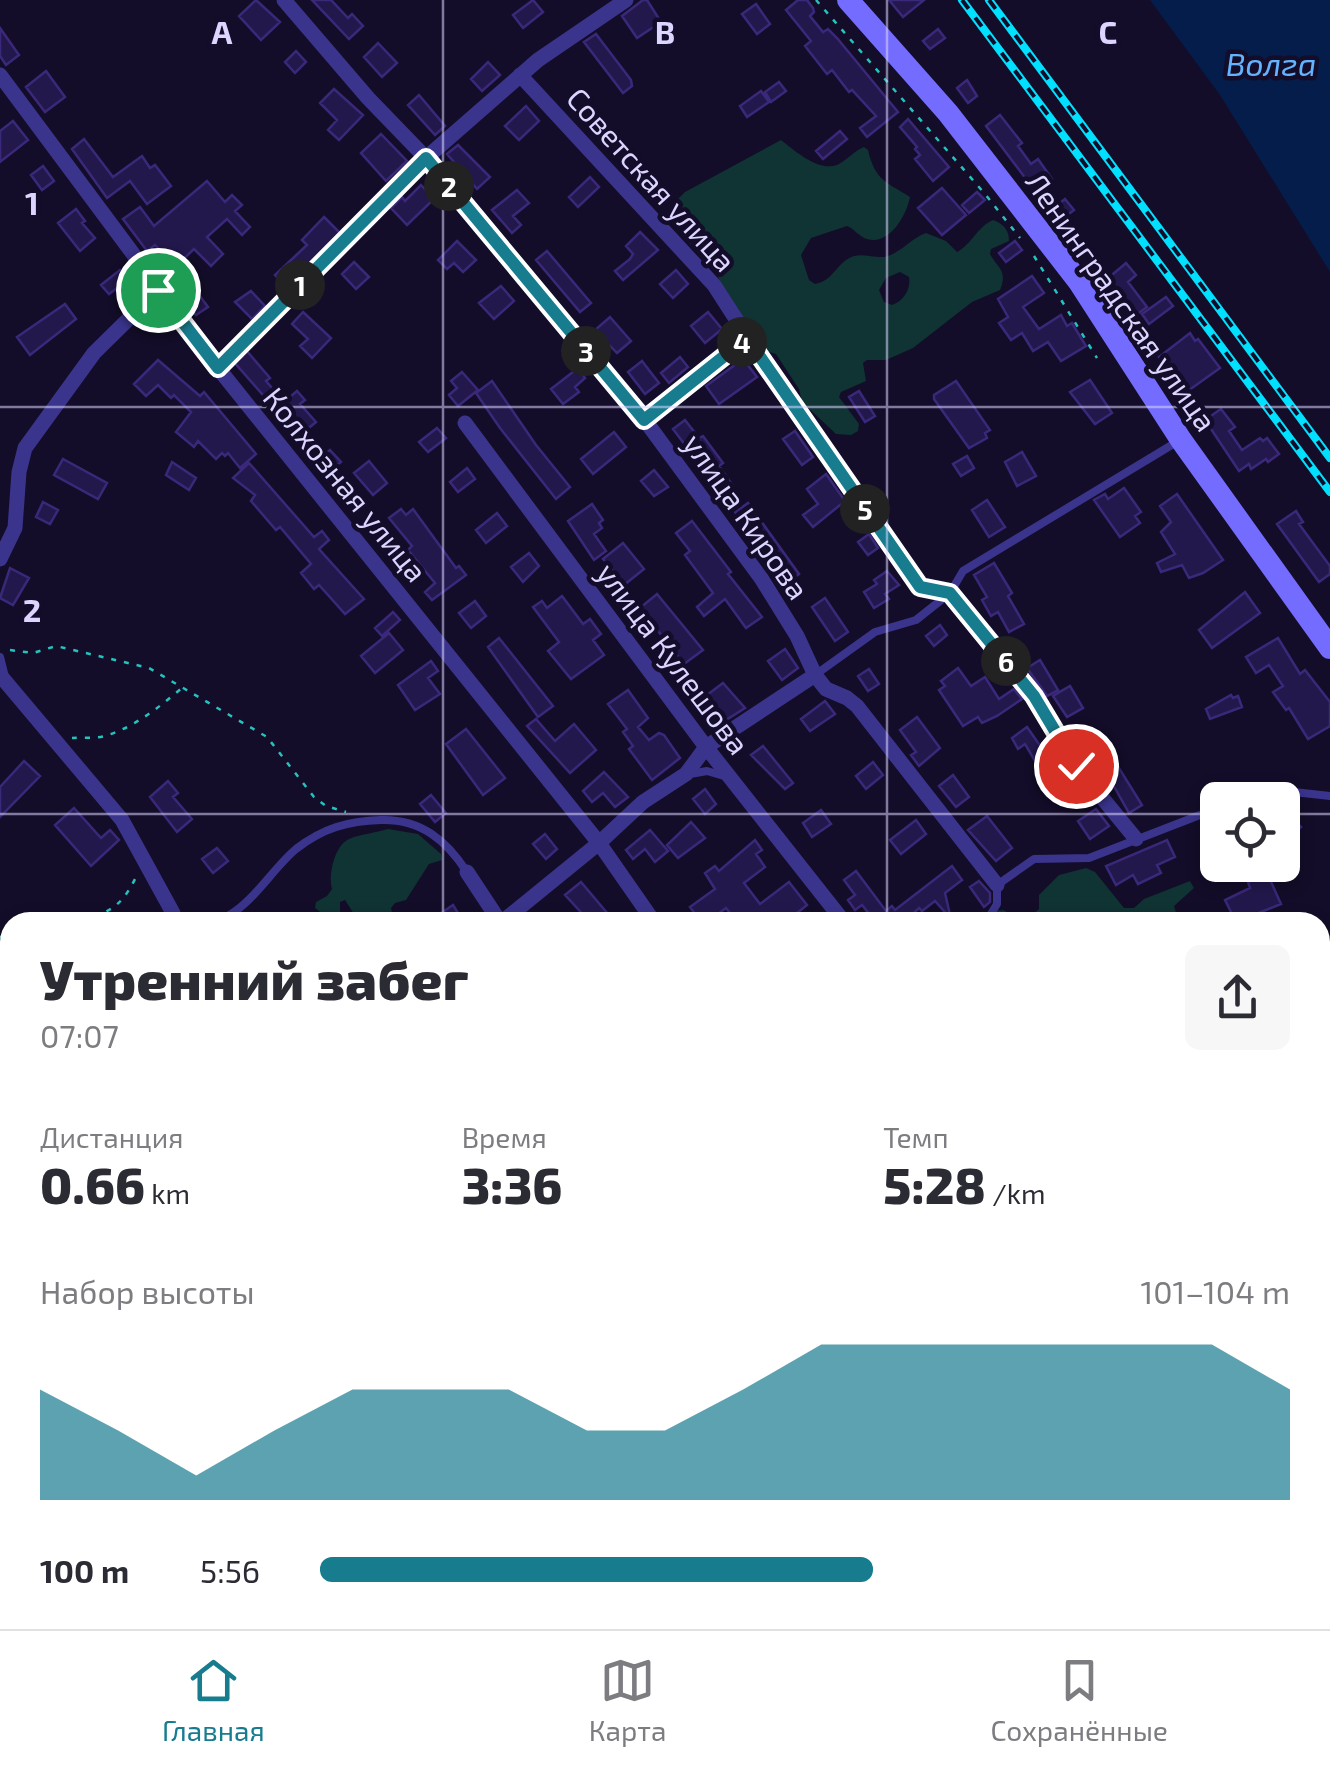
<!DOCTYPE html>
<html lang="ru">
<meta charset="utf-8">
<style>
:root{--surface:#fff;--page:#f7f7f7;--text:#2b2b33;--muted:#7c7c81;--line:#e1e1e2;--accent:#187c8f}
body{margin:0;font-family:"Exo 2",sans-serif;background:var(--page);color:var(--text);height:100vh;display:flex;flex-direction:column;font-size:38px;white-space:nowrap}
*{box-sizing:border-box;margin:0}
p{font-size:32px;color:var(--muted)}
.icon{flex:none;width:55px;height:55px;fill:none;stroke:currentColor;stroke-width:2;stroke-linecap:round;stroke-linejoin:round}
.map{position:relative;flex:1;overflow:hidden}
.side{position:absolute;left:0px;top:912px;width:1330px;height:718px;display:flex;flex-direction:column;background:var(--surface);border-radius:30px 30px 0 0;box-shadow:0 5px 15px #0003}
.side>*{flex:none}
.tools{position:absolute;left:1200px;top:782px;display:grid;gap:20px}
.tools a{display:grid;place-items:center;width:100px;height:100px;border-radius:15px;background:var(--surface);box-shadow:0 5px 15px #0003;font-size:50px}
.pin{position:absolute;display:grid;place-items:center;width:85px;height:85px;color:#fff;margin:-42px;border:5px solid #fff;border-radius:50%;box-shadow:0 2px 10px #0007}
.km{position:absolute;width:50px;height:50px;margin:-25px;border-radius:50%;background:#222;color:#fff;font-size:28px;line-height:50px;text-align:center}
.round{display:grid;place-items:center;flex:none;width:105px;height:105px;border-radius:15px;background:var(--page)}
.overview{display:flex;align-items:center;justify-content:space-between;height:170px;padding:0 40px}
h1{font-size:55px;font-weight:800;line-height:75px}
.metrics{display:grid;grid-template-columns:repeat(3,1fr);gap:15px;height:170px;padding:10px 40px}
.metrics div{display:grid;align-content:center}
.metrics b{font-size:50px;font-weight:800}
.metrics small{font-size:28px;font-weight:400}
.metrics p{font-size:28px}
.chart{height:280px;padding:20px 40px}
.chart p{display:flex;justify-content:space-between}
.chart svg{width:100%;height:180px;margin-top:10px;fill:var(--accent);opacity:.7}
ul{padding:0 40px;list-style:none;font-size:32px}
li{display:grid;grid-template-columns:160px 120px 1fr;align-items:center;height:75px}
li i{height:25px;border-radius:12px;background:var(--accent)}
.tab-bar{display:flex;justify-content:space-around;align-items:center;height:140px;border-top:2px solid var(--line);background:var(--surface);font-size:28px;color:var(--muted)}
.tab-bar a{display:grid;justify-items:center;gap:5px}
.tab-bar .selected{color:var(--accent)}
.map>svg:first-child{display:block}
.green{fill:#103333;fill-rule:evenodd}
.water{fill:#051d4a}
.lines{fill:none;stroke-linecap:round;stroke-linejoin:round}
.stream{stroke:#051d4a;stroke-width:4}
.building{fill:#23184c;stroke:#3a287a;stroke-width:2.5}
.path{stroke:#24c4be;stroke-width:2.5;stroke-dasharray:5 8;stroke-linecap:butt}
.lane{stroke:#3a348c;stroke-width:8}
.street{stroke:#3a348c;stroke-width:15}
.secondary{stroke:#736cff;stroke-width:22}
.rail-casing{stroke:#01e0ff;stroke-width:8}
.rail{stroke:#130d29;stroke-width:4;stroke-dasharray:11;stroke-linecap:butt}
.route-casing{stroke:#fff;stroke-width:20}
.route{stroke:#187c8f;stroke-width:12}
.grid{fill:none;stroke:#dbd5ff;stroke-width:2.5;stroke-opacity:0.55}
.labels{text-anchor:middle;dominant-baseline:central;stroke-width:9;stroke-linejoin:round;paint-order:stroke}
.street-label{font-size:30px;fill:#dbd5ff;stroke:#130d29}
.water-label{font-size:32px;font-style:italic;fill:#63b3ff;stroke:#130d29}
.grid-label{font-size:32px;text-anchor:middle;font-weight:bold;fill:#dbd5ff;stroke:#130d29;stroke-width:9;stroke-linejoin:round;paint-order:stroke}
</style>
<div class="map">
<svg width="1330" height="1629" viewBox="0 0 1330 1629">
<rect width="100%" height="100%" fill="#130d29"/>
<path class="green" d="M781 140C794 150 818 172 837 165 847 160 854 151 864 147L868 150C875 181 887 182 910 197 907 214 890 246 867 239 859 237 855 229 847 226L811 238 801 255 809 280 815 284C831 281 834 269 846 260 858 251 871 258 884 257 900 254 911 238 926 233L946 241 957 252C972 244 977 227 993 220 1003 224 1009 229 1009 241L991 249 990 254C998 269 1008 270 1000 290L972 302 913 348 886 360H867L863 363 866 381 841 392 839 397 859 424 858 431 851 435 836 434 802 402 799 389 776 354 766 351 729 301 714 268 690 244 675 207 676 201 685 192ZM900 272 909 277C911 289 904 301 892 305L884 302 879 290 886 278Z
M388 829 418 834 441 854 442 860 429 864 406 900 395 903 391 908 394 922H359L345 900 340 902V922H324L323 914 315 908 316 902 327 896 332 889C328 876 334 846 349 839 360 834 376 833 388 829Z
M1086 868 1095 872 1124 908H1134L1144 899 1190 881 1194 888 1174 906 1178 919 1173 922H990L996 911 1003 910 1025 921 1039 909V895L1059 875Z
M1330 1232V1347L1320 1340V1250L1329 1245Z
M1191 1620H1236L1251 1629H1185L1190 1626Z"/>
<path class="water" d="M1150 0H1330V272L1220 95Z"/>
<g class="lines">
<path class="stream" d="M0 1298 10 1297"/>
</g>
<path class="building" d="M256 0 280 22 261 40 239 16Z
M312 0H331L348 18 352 14 363 26 349 39Z
M533 0 543 12 523 28 513 15Z
M643 0H647L661 22 637 38 622 16Z
M798 0H807L813 8 814 12 810 16 823 32 828 29 837 38 898 112 867 137 860 128 876 116 852 90 849 92 832 70 827 74 805 46 811 41 786 10Z
M889 0H924L903 17Z
M756 4 770 24 757 34 742 14Z
M0 28 19 55 6 65 0 56Z
M938 29 945 38 930 49 923 41Z
M596 34 631 80 632 86 623 93 584 42Z
M378 43 397 63 382 77 364 57Z
M296 51 306 62 295 73 285 62Z
M488 62 500 75 482 91 471 79Z
M46 71 65 97 45 112 26 87Z
M967 80 977 96 968 103 957 88Z
M779 82 786 91 771 102 765 92Z
M334 89 363 115 339 140 328 130 337 120 320 103Z
M761 91 769 102 747 117 740 106Z
M419 95 445 126 435 135 408 105Z
M526 106 539 121 519 140 505 126Z
M1000 115 1022 143 1018 146 1031 164 1038 159 1052 179 1035 191 986 126Z
M908 119 949 167 933 181 915 159 920 155 915 149 917 147 900 127Z
M13 121 28 140 0 162V131Z
M840 131 847 139 823 159 816 151Z
M381 134 407 161 386 181 361 153Z
M84 139 113 177 142 156 150 168 155 165 171 186 147 204 130 181 107 198 72 149Z
M458 145 490 177 477 189 447 154Z
M43 166 54 181 42 190 31 175Z
M590 177 599 187 578 207 569 197Z
M207 181 225 202 232 195 242 205 235 211 250 227 242 235 227 219 207 237 223 254 211 266 194 249 175 267 155 245 147 251 123 219 140 207 154 226Z
M421 185 434 199 407 225 391 208 402 197 405 201Z
M942 188 966 215 942 235 918 208Z
M517 190 529 203 513 216 521 225 512 233 492 210Z
M977 192 985 200 969 213 962 205Z
M1065 199 1074 210 1058 222 1050 211Z
M76 209 85 221 82 223 95 238 80 251 58 223Z
M324 217 340 233 286 286 275 275 307 245 302 240Z
M640 232 658 250 623 280 615 271 630 259 633 254 626 246Z
M457 241 476 260 463 272 454 263 447 269 438 260Z
M1015 241 1022 250 1006 262 999 253Z
M547 251 591 303 580 312 536 260Z
M354 262 369 277 356 289 342 274Z
M1126 263 1136 275 1128 282 1147 307 1133 317 1128 305 1106 280Z
M120 270 128 280 109 294 101 285Z
M676 270 688 284 673 298 660 284Z
M1032 276 1044 293 1023 307 1039 329 1061 315 1067 326 1072 323 1086 346 1061 361 1048 342 1033 351 1022 333 1011 340 999 323 1008 317 998 299Z
M501 286 514 301 494 319 479 303Z
M196 291 208 307 196 315 184 300Z
M251 291 265 306 252 319 235 302Z
M1166 297 1173 306 1149 324 1142 314Z
M65 304 76 319 30 355 17 337Z
M303 312 331 338 312 358 300 346 308 339 292 324Z
M708 312 722 329 705 343 691 326Z
M610 317 631 341 617 353 595 330Z
M1190 333 1195 341 1198 339 1220 368 1185 393 1159 357Z
M246 350 270 378 266 381 284 402 297 391 305 400 300 404 316 422 299 436 234 362Z
M680 357 688 367 669 383 661 373Z
M743 359 757 377 719 404 706 386Z
M158 360 200 396 204 392 256 454 240 468 228 453 225 456 222 453 216 459 198 441 194 447 176 432 191 412 174 395 171 398 158 385 146 396 134 384Z
M642 361 659 383 645 394 628 372Z
M578 368 585 378 575 387 579 392 563 404 551 389Z
M462 372 478 390 458 406 449 395 457 388 451 381Z
M1090 380 1112 413 1095 424 1070 392Z
M492 381 536 445 570 487 556 499 500 428 476 393Z
M956 381 990 430 985 433 987 438 969 448 934 399V395Z
M859 391 875 416 865 422 849 397Z
M1221 409 1235 427 1229 431 1242 450 1260 438 1263 441 1267 438 1279 454 1268 462 1266 459 1251 469 1249 464 1239 471 1205 420Z
M685 420 699 438 703 436 723 463 719 466 733 486 722 494 673 429Z
M437 428 446 438 428 452 419 442Z
M795 431 813 457 802 465 783 439Z
M614 432 626 447 593 474 581 459Z
M330 450 341 462 328 473 317 461Z
M1022 452 1036 476 1017 486 1005 462Z
M967 456 974 468 961 476 953 464Z
M63 459 107 483 98 499 54 475Z
M369 461 387 483 373 495 354 473Z
M172 462 196 478 189 490 166 475Z
M249 463 314 537 322 531 329 540 319 549 364 599 345 614 319 585 314 589 301 573 311 564 280 527 276 530 251 501 255 495 233 478Z
M467 468 475 479 458 492 450 482Z
M654 470 668 487 654 496 641 481Z
M826 474 845 501 813 527 803 515 818 504 807 489Z
M1124 488 1141 512 1135 516 1140 523 1120 537 1094 500 1105 494 1108 499Z
M1177 494 1223 560 1203 573 1189 578 1182 565 1161 572 1157 563 1175 554 1161 532 1171 522 1160 506Z
M987 500 1005 527 989 537 972 510Z
M43 502 58 510 50 524 36 517Z
M748 503 799 574 788 582 735 512Z
M592 504 603 520 599 523 602 528 594 534 606 551 594 560 568 521Z
M401 509 406 515 413 509 456 568 459 566 466 575 432 600 425 592 435 583 408 550 412 546 389 518Z
M1296 511 1303 522 1299 524 1330 566V574L1319 582 1277 524Z
M497 513 507 526 486 543 476 530Z
M692 521 731 572 728 574 762 617 746 628 725 599 704 616 697 607 713 593 685 555 690 551 676 533Z
M869 534 878 548 868 555 858 542Z
M623 543 644 569 624 585 603 559Z
M529 553 539 566 523 582 511 567Z
M994 563 1012 593 1008 596 1024 624 1009 632 998 612 991 616 982 600 987 597 974 575Z
M10 568 29 578 13 605 0 598Z
M887 571 899 585 885 594 889 599 874 608 864 592 877 584 874 580Z
M1245 592 1260 613 1212 648 1199 630Z
M657 594 703 650 684 664 640 608Z
M562 596 583 624 590 619 601 634 593 640 604 655 571 679 548 651 559 642 533 607 542 601 547 608Z
M825 598 848 632 835 641 812 607Z
M475 601 486 616 471 628 459 613Z
M393 612 400 620 382 636 375 628Z
M940 625 947 635 934 646 926 636Z
M389 633 403 650 375 673 361 656Z
M499 638 553 706 538 717 488 647Z
M1278 638 1300 674 1305 670 1330 702V726L1308 739 1289 708 1286 710 1273 692 1283 686 1269 665 1256 673 1246 657Z
M785 649 798 668 782 680 768 661Z
M1040 660 1058 690 1047 696 1027 668Z
M431 661 438 671 428 678 440 694 415 710 398 685Z
M958 668 971 686 985 677 999 699 1014 689 1022 699 997 716 982 723 978 717 963 726 939 690 945 686 941 681Z
M869 669 879 684 868 691 858 676Z
M723 683 745 708 726 720 707 695Z
M1070 686 1083 708 1067 717 1053 696Z
M628 690 648 718 638 727 649 740 659 733 664 735 680 758 652 780 629 749 633 746 623 732 627 729 608 704Z
M1231 695 1233 698 1238 696 1242 707 1210 719 1206 709Z
M825 701 835 714 810 731 801 719Z
M917 717 940 748 919 766 911 755 916 752 900 730Z
M536 719 555 741 574 724 596 750 570 773 527 726Z
M1027 727 1041 747 1046 744 1074 788 1057 798 1025 744 1018 749 1012 738Z
M466 729 505 778 483 795 446 744Z
M763 746 793 783 785 789 751 755Z
M1109 752 1142 805 1129 813 1107 774 1104 775 1095 760Z
M24 761 40 776 0 817V787Z
M873 762 883 775 866 789 856 776Z
M604 772 628 797 615 807 603 793 592 802 583 791Z
M953 775 969 797 956 807 939 786Z
M168 781 178 793 173 797 192 819 177 832 150 797Z
M705 789 716 804 705 814 693 799Z
M431 795 446 813 435 822 420 804Z
M74 808 101 838 110 830 119 840 91 866 55 825Z
M1282 808 1301 827 1282 845Z
M1096 809 1109 826 1090 839 1078 821Z
M821 810 831 824 812 837 803 823Z
M987 816 1012 848 996 861 968 830Z
M916 820 926 834 901 854 890 840Z
M691 822 705 838 678 858 667 845Z
M650 830 668 851 655 862 645 849 633 859 626 850Z
M545 834 557 849 546 859 533 844Z
M755 840 762 850 756 854 765 867 744 883 760 904 789 882 807 905 797 913 805 922H737L726 908 707 922H701L690 907 715 889 705 873 715 866 719 871Z
M1167 840 1175 857 1157 865 1161 873 1138 884 1133 875 1116 885 1106 866Z
M217 848 228 861 213 873 202 859Z
M952 866 962 880 945 893 951 919 935 901 922 911 919 908 904 922H871L874 920 862 905 855 910 848 900 855 895 844 880 856 871 886 911 892 906 895 910Z
M1267 873 1281 904 1236 922 1225 900 1250 888 1248 882Z
M979 881 990 893V902L984 907 970 887Z
M581 882 608 914 596 922H590L565 895Z
M453 905 461 918 454 922H428Z"/>
<g class="lines">
<path class="path" d="M816 0 985 194 1020 238
M1034 256 1097 358
M10 650 33 653 56 646 149 668 267 737 314 797 326 806 346 812
M72 738C82 737 95 739 105 736 135 727 159 707 182 688
M69 922C105 914 119 912 136 877
M0 937 10 936
M1043 1620 1045 1629
M1003 1629 1014 1620"/>
<path class="lane" d="M218 368 426 158
M644 419 746 339
M0 657 5 677
M815 675 875 632 916 620 950 593 963 571 1180 440
M690 774 707 771 724 776
M1238 800 1276 790 1330 796
M173 913C232 947 260 879 296 849 323 828 348 821 381 820 421 819 446 840 467 872
M986 922 997 904V885L1034 859 1089 858 1218 808"/>
<path class="street" d="M284 0 368 98 426 158 644 419 761 578 797 636 815 675 826 689 847 698 857 706 997 885
M0 75 218 368 599 843 654 922
M520 75 714 285 801 420 920 587 950 593 1034 696 1076 766 1136 839
M426 158 538 60 626 0
M465 423 706 747 844 922
M0 559 15 528 19 472 25 448 94 353 158 290
M0 675 122 820 173 913
M467 872 500 922
M502 922 599 843 643 802 686 774 706 747 815 675
M1320 974 1330 967
M1320 1617 1326 1629
M1118 1620 1122 1629"/>
<path class="secondary" d="M848 0 948 113 1079 282 1181 440 1330 648"/>
<g class="rail-casing">
<path id="rail" d="M962 0 1330 492
M989 0 1330 458"/>
</g>
<use href="#rail" class="rail"/>
</g>
<g class="lines">
<g class="route-casing">
<path id="route" d="M158 290 218 368 426 158 644 420 747 338 920 587 950 593 1034 696 1076 766"/>
</g>
<use href="#route" class="route"/>
</g>
<path class="grid" d="M443 0V922M887 0V922M0 407H1330M0 814H1218M1282 814H1330M0 1222H10M1320 1222H1330M443 1620V1629M887 1620V1629"/>
<g class="labels">
<g class="street-label">
<text transform="translate(652 179) rotate(48)">Советская улица</text>
<text transform="translate(1122 301) rotate(55)">Ленинградская улица</text>
<text transform="translate(346 484) rotate(51)">Колхозная улица</text>
<text transform="translate(747 516) rotate(55)">улица Кирова</text>
<text transform="translate(674 658) rotate(53)">улица Кулешова</text>
</g>
<g class="water-label">
<text x="1271" y="63">Волга</text>
</g>
</g>
<g class="grid-label">
<text x="222" y="44">A</text>
<text x="665" y="44">B</text>
<text x="1108" y="44">C</text>
<text x="32" y="215">1</text>
<text x="32" y="622">2</text>
</g>
</svg>
<div class="tools">
<a><svg class="icon" aria-label="locate" viewBox="0 0 24 24"><circle cx="12" cy="12" r="6"/><path d="M12 2v4M12 18v4M2 12h4M18 12h4"/></svg></a>
</div>
<div class="pin" style="left:158px;top:290px;background:#1e9e55"><svg class="icon" aria-label="arrive" viewBox="0 0 24 24"><path d="M6 21V4h12l-3 4 3 4H6"/></svg></div>
<div class="pin" style="left:1076px;top:766px;background:#d93025"><svg class="icon" aria-label="check" viewBox="0 0 24 24"><path d="M5 12l5 5 9-10"/></svg></div>
<b class="km" style="left:300px;top:285px">1</b>
<b class="km" style="left:449px;top:186px">2</b>
<b class="km" style="left:586px;top:351px">3</b>
<b class="km" style="left:742px;top:342px">4</b>
<b class="km" style="left:865px;top:509px">5</b>
<b class="km" style="left:1006px;top:661px">6</b>
<section class="side">
<div class="overview"><div><h1>Утренний забег</h1><p>07:07</p></div><a class="round"><svg class="icon" aria-label="share" viewBox="0 0 24 24"><path d="M12 15V3M7 8l5-5 5 5M5 13v7h14v-7"/></svg></a></div>
<div class="metrics">
<div><p>Дистанция</p><b>0.66<small> km</small></b></div>
<div><p>Время</p><b>3:36</b></div>
<div><p>Темп</p><b>5:28<small> /km</small></b></div>
</div>
<div class="chart"><p><span>Набор высоты</span>101–104 m</p>
<svg viewBox="0 0 160 44" preserveAspectRatio="none"><path d="M0 44V17L10 27L20 38L30 27L40 17L50 17L60 17L70 27L80 27L90 17L100 6L110 6L120 6L130 6L140 6L150 6L160 17V44z"/></svg>
</div>
<ul>
<li><b>100 m</b>5:56<i style="width:57%"></i></li>
</ul>
</section>
</div>
<nav class="tab-bar">
<a class="selected"><svg class="icon" aria-label="home" viewBox="0 0 24 24"><path d="M3 11l9-7 9 7M6 9v11h12V9"/></svg>Главная</a>
<a><svg class="icon" aria-label="map" viewBox="0 0 24 24"><path d="M3 6l6-2 6 2 6-2v14l-6 2-6-2-6 2zM9 4v14M15 6v14"/></svg>Карта</a>
<a><svg class="icon" aria-label="saved" viewBox="0 0 24 24"><path d="M7 4h10v16l-5-4-5 4z"/></svg>Сохранённые</a>
</nav>
